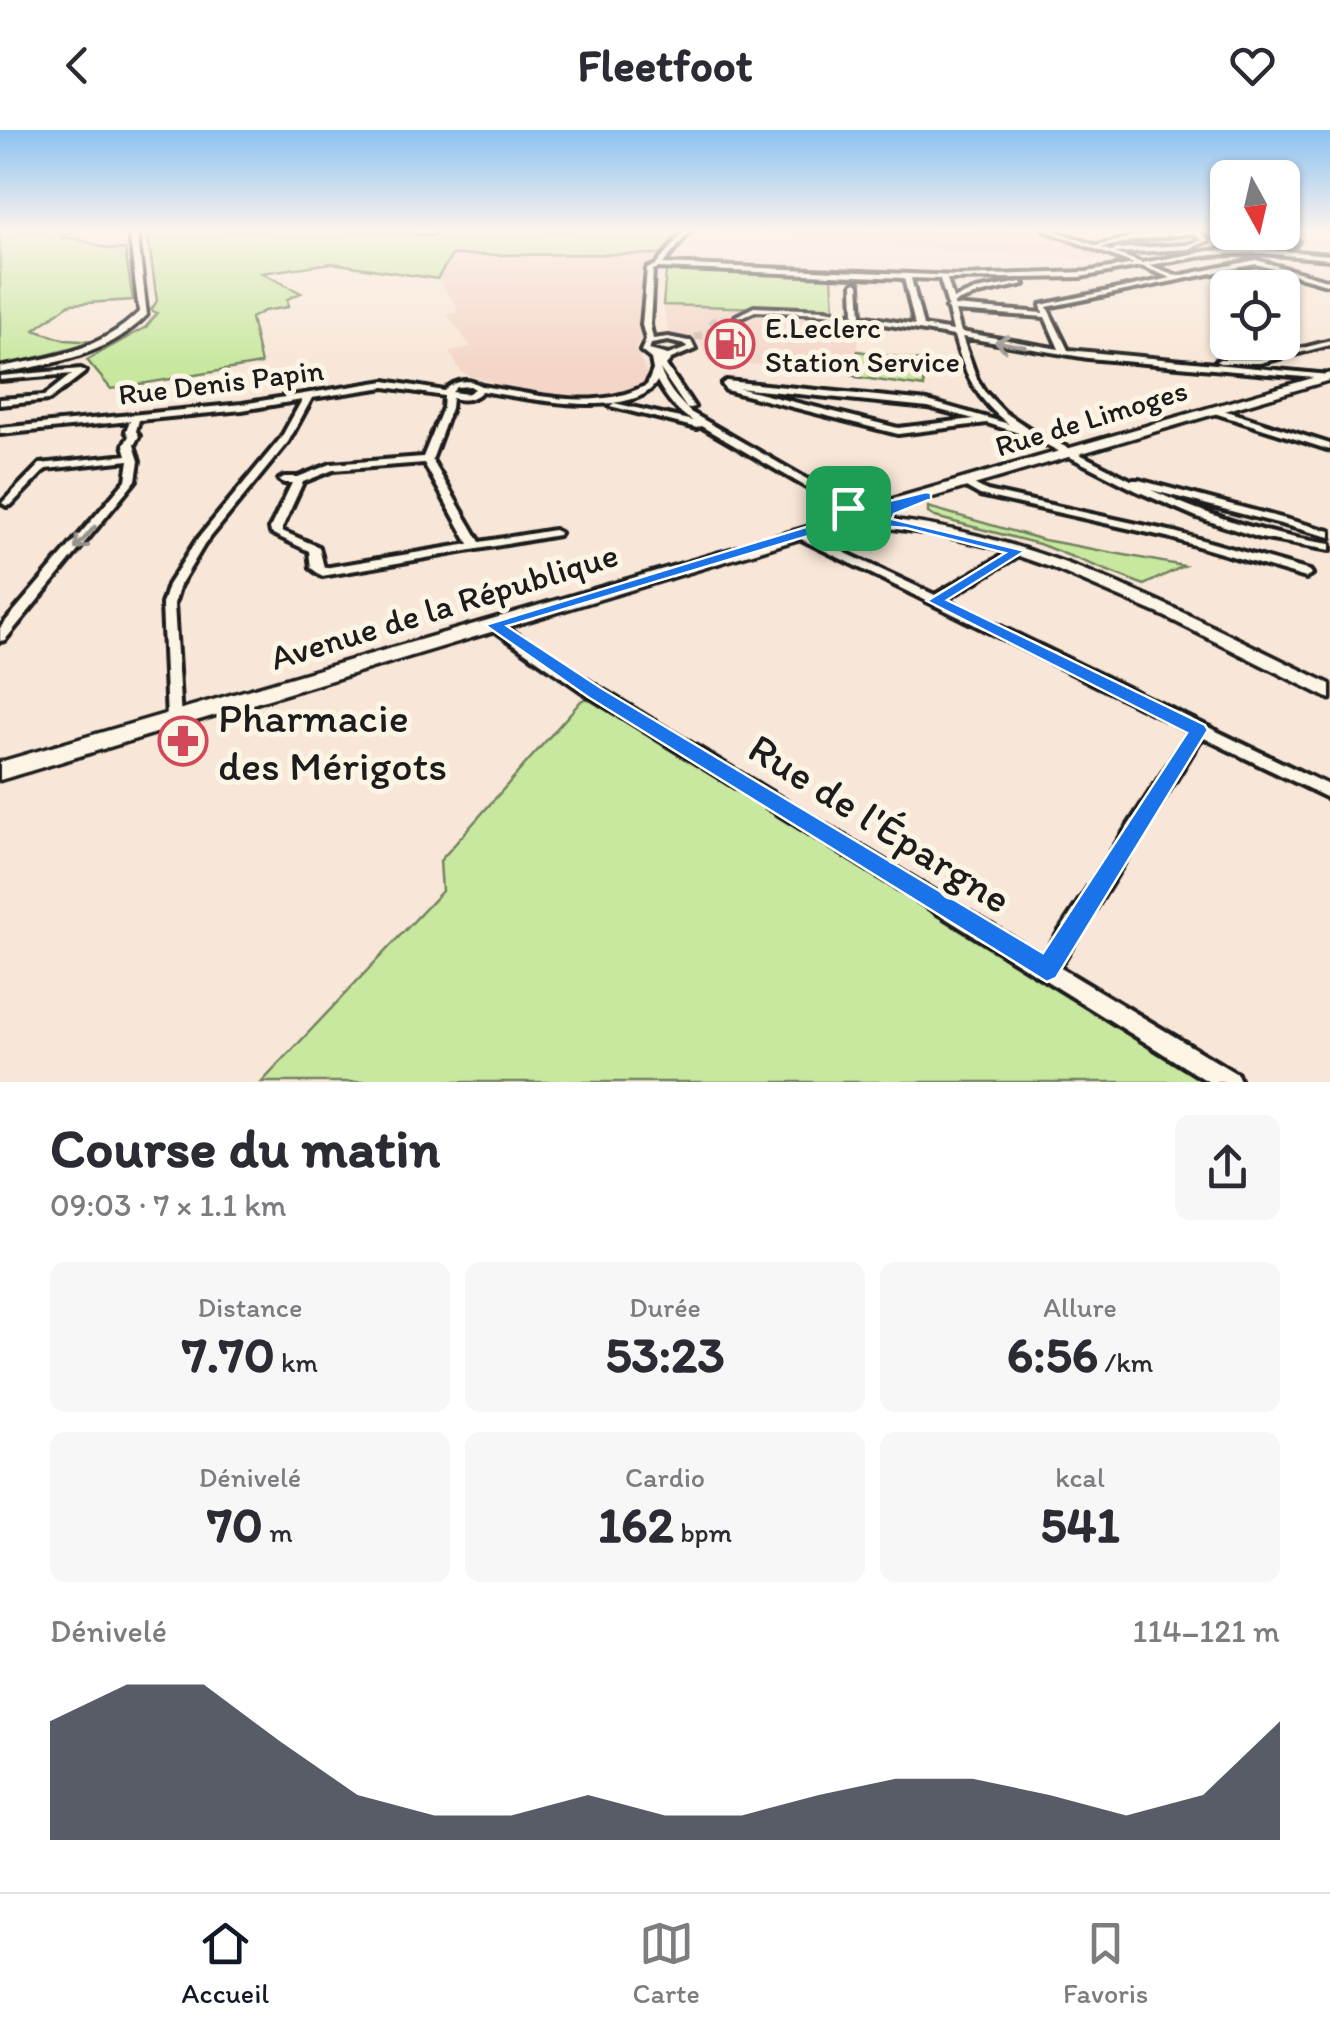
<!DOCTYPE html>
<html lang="fr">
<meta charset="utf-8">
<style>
:root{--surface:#fff;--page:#f7f7f7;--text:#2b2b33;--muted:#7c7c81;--line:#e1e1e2;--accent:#111827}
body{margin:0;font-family:Itim,sans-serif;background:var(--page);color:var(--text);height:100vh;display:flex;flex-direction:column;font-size:38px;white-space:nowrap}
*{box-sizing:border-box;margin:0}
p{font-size:32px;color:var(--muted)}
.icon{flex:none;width:55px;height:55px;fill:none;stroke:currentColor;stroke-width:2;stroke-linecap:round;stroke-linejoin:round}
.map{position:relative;height:952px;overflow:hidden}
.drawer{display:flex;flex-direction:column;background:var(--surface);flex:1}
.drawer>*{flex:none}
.needle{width:65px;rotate:172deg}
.tools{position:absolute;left:1210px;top:30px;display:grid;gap:20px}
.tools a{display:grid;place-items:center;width:90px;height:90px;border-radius:15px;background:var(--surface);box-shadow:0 2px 8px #0004;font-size:50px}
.pin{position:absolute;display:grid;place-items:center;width:85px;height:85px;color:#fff;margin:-42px;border-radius:20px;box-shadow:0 5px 15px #0006}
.round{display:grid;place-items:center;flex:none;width:105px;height:105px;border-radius:15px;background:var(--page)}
.headline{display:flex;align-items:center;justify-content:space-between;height:170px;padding:0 50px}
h1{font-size:55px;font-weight:700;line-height:75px}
.metrics{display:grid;grid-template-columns:repeat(3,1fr);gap:15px;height:170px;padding:10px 50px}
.metrics div{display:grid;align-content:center;border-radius:15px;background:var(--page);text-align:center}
.metrics b{font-size:50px;font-weight:700}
.metrics small{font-size:28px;font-weight:400}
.metrics p{font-size:28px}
.chart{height:280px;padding:20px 50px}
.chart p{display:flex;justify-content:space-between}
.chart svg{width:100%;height:180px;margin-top:10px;fill:var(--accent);opacity:.7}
header{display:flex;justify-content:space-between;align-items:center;height:130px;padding:0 50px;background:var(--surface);font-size:45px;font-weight:700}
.tab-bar{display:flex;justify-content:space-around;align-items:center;height:140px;border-top:2px solid var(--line);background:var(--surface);font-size:28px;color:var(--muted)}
.tab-bar a{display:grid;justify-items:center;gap:5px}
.tab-bar .selected{color:var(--accent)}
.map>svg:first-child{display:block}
.built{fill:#f4d6c9}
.green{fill:#c8e8a0;stroke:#72825e;stroke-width:2.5}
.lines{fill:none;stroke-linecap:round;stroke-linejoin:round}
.street-tunnel{stroke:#ccbeb2;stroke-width:8;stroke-dasharray:8 4;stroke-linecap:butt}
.street-casing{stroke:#1c1c1c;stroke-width:8}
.secondary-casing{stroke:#1c1c1c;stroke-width:7}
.street{fill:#fcf5e5;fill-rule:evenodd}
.secondary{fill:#fcf5e5;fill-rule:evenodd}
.oneway{stroke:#97938b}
.route{fill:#1a73e8;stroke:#fff;stroke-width:2.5;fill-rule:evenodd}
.labels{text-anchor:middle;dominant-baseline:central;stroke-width:10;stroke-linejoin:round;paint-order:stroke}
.far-poi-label{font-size:30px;fill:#1c1c1c;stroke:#fcf5e5;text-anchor:start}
.far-street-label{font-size:30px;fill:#1c1c1c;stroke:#fcf5e5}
.street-label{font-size:35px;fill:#1c1c1c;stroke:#fcf5e5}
.near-poi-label{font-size:42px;fill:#1c1c1c;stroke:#fcf5e5;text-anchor:start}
.near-street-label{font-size:42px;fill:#1c1c1c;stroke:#fcf5e5}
</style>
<header><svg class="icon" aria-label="back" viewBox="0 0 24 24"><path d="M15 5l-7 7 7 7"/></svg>Fleetfoot<svg class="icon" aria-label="heart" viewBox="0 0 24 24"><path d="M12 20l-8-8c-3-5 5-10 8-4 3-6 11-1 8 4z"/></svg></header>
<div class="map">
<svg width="1330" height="952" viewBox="0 0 1330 952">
<rect width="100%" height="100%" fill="#f8e7d8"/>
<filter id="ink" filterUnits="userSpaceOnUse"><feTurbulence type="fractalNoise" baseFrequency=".01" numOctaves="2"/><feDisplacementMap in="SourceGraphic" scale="20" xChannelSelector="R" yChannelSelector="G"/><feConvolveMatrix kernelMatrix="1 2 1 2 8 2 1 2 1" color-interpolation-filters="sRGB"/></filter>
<g filter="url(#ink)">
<path class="built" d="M721 100H1043L1131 132 717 105Z
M524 123 663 124 647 137 642 150 641 198 647 207 635 216 649 249 644 258 604 269 511 259 462 243 449 222 471 217 447 184 456 183 457 177 437 149 452 125Z
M663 175 749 178 737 184 743 187 755 181 860 187 858 221 851 234 842 239 709 232 698 208 669 204Z"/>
<path class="green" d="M0 100H74L61 108C87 106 99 122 125 119L133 170 70 174 34 200 65 210 97 212 0 237Z
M147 100H380L432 106 438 100H685L663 124 452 125 437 149 332 133 262 143 301 163 287 169 288 177 264 181 251 188 261 234 111 259 87 230 146 197 157 183 151 180 157 171Z
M676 138 827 145 832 147 834 180 663 175 666 140Z
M858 221 921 231 924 257 856 247 842 239 851 234Z
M928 377 1044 410 1184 436 1144 455 1039 414 935 387 928 383Z
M591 565 1217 952H262L442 761 440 731 581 571Z"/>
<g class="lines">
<path class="street-tunnel" d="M695 207 710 203 713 191 740 186"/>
<g class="street-casing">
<path id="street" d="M685 100H691L663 134 959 146 1086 142 1134 134 1045 100H1053L1097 116 1136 106 1189 100H1197L1209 110 1188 119 1115 123 1142 133 1209 121 1261 119 1330 125V129L1261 123 1209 125 1149 135 1178 146 1256 130 1330 151V155L1256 134 1047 177 1068 220 1329 245V249H1326L1088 228 962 207 977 249 984 261 1004 282 1030 299 1131 350H1139L1330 401V407L1151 360C1209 386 1267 405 1330 414V420L1260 408 1197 387 1137 361 1031 307 987 293 898 304 726 260 722 254 726 251 928 271 1009 294C977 271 964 243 954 206L825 184 755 181 742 187 736 186 754 177 825 180 854 185 853 154 856 152 859 154 861 186 915 195 904 148 659 138 653 140 650 195 653 209 668 207 688 211H691L695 219 671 229 666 235 694 277 687 279 660 239C666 257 677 269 690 282L852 375V379H844L701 296 697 298 610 276 614 273 693 291C677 282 666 268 657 251 636 292 519 267 482 261 474 270 463 271 452 268L451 278 432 330 480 412 554 400 560 403 558 405 322 446 311 438 309 421 271 403 270 398 292 353H284L279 350 284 347H298L331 334 423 327 443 278 444 266 385 257 312 268 288 312 204 415 180 455 174 474 181 590 179 594 174 595 169 594 167 590 162 474 168 455 196 411 281 308 302 270 242 280 139 290 136 301 139 306 134 315 139 331 136 350 5 510 0 511V498L126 350 129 330 46 339 11 375 7 376 2 373 40 334 127 325 124 315 129 306 126 301 130 291 0 304V298L242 274 385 251 444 261C455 250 468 248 482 256 537 265 596 282 647 255L653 240 651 229 641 221 646 210 642 195 647 139 656 135ZM1193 103 1202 110 1187 115 1115 119 1113 122 1101 118 1136 110ZM1141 136 1171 148 1041 175 1043 183 954 176V173L978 164 1024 154 1021 152 976 160 953 169 947 149 1080 147ZM911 148 940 149 948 176 946 178 948 180 953 201 923 196ZM955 181 1045 187 1059 219 961 202ZM668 211 685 215 687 218 668 225 649 220 651 214ZM470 256 475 259 467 264 452 262 457 257ZM738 258 928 277 974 289 898 298ZM424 333 469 414 324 438 319 417 282 401V398L303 352 333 340Z
M1298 111 1296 114 1255 116 1252 114Z
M1330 211V215L1260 233H1220L1216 231 1220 229H1260Z
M81 239 85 241 84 243 49 270 0 275V269L44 266 72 244 0 250V246Z
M1211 278H1217L1330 314V320L1211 282Z
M968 351 987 361 1174 402 1310 441 1312 444 1306 448 1167 407 980 365 964 356 963 354Z
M799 401 935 465 1014 419H1022L1024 421 1022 423 945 470 1330 656V669L1202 607 1059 837 1237 944 1240 952H1209L589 566 487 495 488 492H498L599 558 1043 827 1190 601 795 406 793 404 795 402Z"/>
</g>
<g class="secondary-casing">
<path id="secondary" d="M129 100H137L147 185C108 225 54 234 0 243V237C51 228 101 220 139 182Z
M1330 243V250L892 379 894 390C1052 409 1189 486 1330 554V569L1164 486 1050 437 993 417 941 405 881 397 866 400 849 394 0 650V632L842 387 843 374 862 369 879 373ZM862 378 878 382 879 388 867 390 857 386 856 379Z"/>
</g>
<use href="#street" class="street"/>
<use href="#secondary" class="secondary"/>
</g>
<defs><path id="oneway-shaft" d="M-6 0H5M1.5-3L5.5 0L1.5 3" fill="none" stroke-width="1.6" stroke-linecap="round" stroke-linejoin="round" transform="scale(2.5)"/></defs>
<g class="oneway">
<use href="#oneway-shaft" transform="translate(1010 214) rotate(-170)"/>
<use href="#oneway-shaft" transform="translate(85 408) rotate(131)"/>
</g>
</g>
<linearGradient id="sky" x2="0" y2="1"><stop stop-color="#8bc1f1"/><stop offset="0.43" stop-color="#fcf4ed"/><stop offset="1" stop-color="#fcf4ed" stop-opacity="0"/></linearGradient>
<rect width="1330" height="233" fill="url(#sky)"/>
<path class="route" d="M926 362 931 363V369L894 384 892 389 1025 421 947 470 1205 595 1208 600 1056 848 1047 852 588 567 485 495 842 386 843 375 862 368 882 373ZM863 377 881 381 879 396 906 398 1005 423 927 471 1187 603 1043 823 601 558 507 496 855 392V380Z"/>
<defs>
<g id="fuel-ring" transform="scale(2.5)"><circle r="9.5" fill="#fcf5e5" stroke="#d1495b" stroke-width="1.5"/><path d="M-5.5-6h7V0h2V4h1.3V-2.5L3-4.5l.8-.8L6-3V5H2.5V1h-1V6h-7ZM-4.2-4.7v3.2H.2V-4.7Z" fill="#d1495b"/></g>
<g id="pharmacy-ring" transform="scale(2.5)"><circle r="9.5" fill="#fcf5e5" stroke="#d1495b" stroke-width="1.5"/><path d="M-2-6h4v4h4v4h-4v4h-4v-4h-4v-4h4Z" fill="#d1495b"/></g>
</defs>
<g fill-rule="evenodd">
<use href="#fuel-ring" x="730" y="214"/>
<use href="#pharmacy-ring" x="183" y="611"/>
</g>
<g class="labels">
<g class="far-poi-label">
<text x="765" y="197">E.Leclerc<tspan x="765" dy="34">Station Service</tspan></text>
</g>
<g class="far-street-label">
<text transform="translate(221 252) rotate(-7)">Rue Denis Papin</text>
<text transform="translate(1091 288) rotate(-17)">Rue de Limoges</text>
</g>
<g class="street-label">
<text transform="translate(444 476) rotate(-17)">Avenue de la République</text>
</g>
<g class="near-poi-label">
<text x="218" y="587">Pharmacie<tspan x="218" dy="48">des Mérigots</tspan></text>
</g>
<g class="near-street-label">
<text transform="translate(880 693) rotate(32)">Rue de l'Épargne</text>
</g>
</g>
</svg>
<div class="tools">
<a><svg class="needle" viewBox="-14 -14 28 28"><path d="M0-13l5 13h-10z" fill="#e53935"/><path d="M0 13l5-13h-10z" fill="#7c7c81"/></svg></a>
<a><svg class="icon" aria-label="locate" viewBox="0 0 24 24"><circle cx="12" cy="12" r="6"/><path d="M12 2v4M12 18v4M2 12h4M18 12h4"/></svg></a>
</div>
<div class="pin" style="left:848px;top:378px;background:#1e9e55"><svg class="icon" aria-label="arrive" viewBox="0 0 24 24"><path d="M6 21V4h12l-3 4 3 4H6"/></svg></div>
</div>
<section class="drawer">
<div class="headline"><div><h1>Course du matin</h1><p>09:03 · 7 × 1.1 km</p></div><a class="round"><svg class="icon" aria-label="share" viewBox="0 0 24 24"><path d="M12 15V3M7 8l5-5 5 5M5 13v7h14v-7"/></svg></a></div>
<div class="metrics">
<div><p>Distance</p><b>7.70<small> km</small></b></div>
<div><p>Durée</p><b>53:23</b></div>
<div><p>Allure</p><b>6:56<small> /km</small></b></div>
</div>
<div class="metrics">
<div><p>Dénivelé</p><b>70<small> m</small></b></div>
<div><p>Cardio</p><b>162<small> bpm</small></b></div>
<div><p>kcal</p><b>541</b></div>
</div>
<div class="chart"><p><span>Dénivelé</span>114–121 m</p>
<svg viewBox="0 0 160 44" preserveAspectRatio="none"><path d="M0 44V15L10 6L20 6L30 20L40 33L50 38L60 38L70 33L80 38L90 38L100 33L110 29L120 29L130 33L140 38L150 33L160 15V44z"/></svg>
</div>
</section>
<nav class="tab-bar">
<a class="selected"><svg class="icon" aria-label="home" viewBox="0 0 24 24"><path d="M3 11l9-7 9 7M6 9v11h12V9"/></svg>Accueil</a>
<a><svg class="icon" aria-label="map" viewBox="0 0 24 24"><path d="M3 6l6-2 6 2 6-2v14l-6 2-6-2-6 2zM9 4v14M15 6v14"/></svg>Carte</a>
<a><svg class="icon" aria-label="saved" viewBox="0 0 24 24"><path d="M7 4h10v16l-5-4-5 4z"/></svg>Favoris</a>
</nav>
